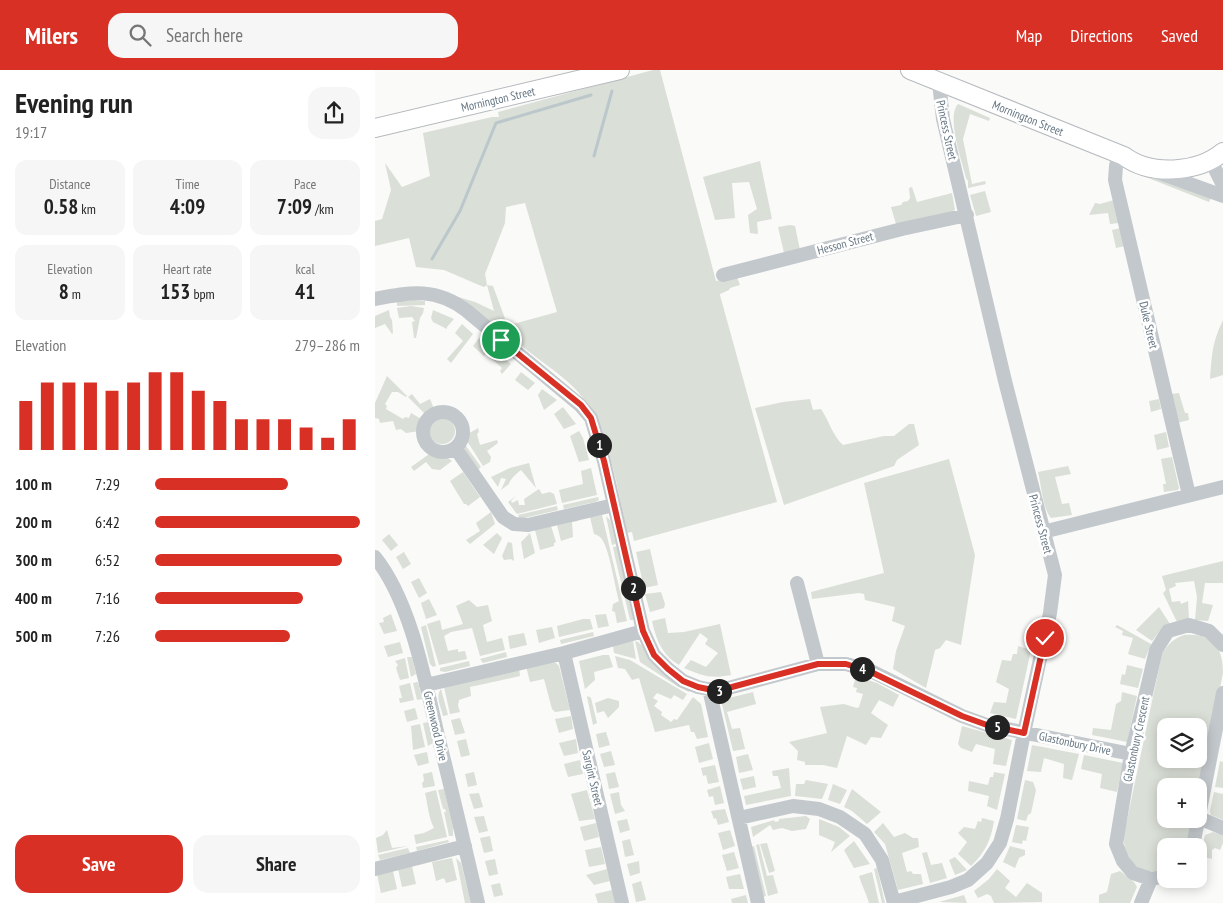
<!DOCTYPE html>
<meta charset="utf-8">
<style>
:root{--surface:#fff;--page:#f6f6f6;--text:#222;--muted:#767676;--accent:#d93025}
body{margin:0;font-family:"PT Sans Narrow",sans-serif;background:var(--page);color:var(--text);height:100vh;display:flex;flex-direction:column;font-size:19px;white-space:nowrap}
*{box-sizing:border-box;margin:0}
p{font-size:16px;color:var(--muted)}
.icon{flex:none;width:28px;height:28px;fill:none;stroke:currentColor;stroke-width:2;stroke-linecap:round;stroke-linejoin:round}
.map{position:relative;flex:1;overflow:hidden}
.side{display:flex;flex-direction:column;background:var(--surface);width:375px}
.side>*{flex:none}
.buttons{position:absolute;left:782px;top:648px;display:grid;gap:10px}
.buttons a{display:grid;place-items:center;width:50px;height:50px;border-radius:10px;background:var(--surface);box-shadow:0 2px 12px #0003;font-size:25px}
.pin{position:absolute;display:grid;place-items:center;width:42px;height:42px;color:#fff;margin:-21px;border:2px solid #fff;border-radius:50%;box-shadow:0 1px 5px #0007}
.km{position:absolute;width:25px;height:25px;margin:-12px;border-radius:50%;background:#222;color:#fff;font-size:14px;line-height:25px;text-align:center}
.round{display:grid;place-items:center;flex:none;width:52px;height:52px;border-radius:15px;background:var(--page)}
.head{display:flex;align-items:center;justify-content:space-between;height:85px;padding:0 15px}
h1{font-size:28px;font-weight:700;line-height:38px}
.stats{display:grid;grid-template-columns:repeat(3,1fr);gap:8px;height:85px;padding:5px 15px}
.stats div{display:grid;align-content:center;border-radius:12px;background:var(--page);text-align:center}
.stats b{font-size:21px;font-weight:700}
.stats small{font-size:14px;font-weight:400}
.stats p{font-size:14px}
.chart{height:140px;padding:10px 15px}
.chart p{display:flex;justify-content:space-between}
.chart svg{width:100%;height:90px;margin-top:5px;stroke:var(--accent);stroke-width:6}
.primary-button{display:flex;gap:10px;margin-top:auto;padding:10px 15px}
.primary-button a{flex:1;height:58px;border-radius:15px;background:var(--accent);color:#fff;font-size:20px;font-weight:700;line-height:58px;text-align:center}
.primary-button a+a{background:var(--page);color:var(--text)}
ul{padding:0 15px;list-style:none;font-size:16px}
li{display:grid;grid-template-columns:80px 60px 1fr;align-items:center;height:38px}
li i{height:12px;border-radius:6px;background:var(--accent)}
header{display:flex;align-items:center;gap:30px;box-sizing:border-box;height:70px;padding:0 25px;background:var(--accent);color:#fff}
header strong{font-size:24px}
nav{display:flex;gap:28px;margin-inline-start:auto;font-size:18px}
.search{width:350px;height:45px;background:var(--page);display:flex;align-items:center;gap:12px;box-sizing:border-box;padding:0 18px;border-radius:15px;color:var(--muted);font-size:19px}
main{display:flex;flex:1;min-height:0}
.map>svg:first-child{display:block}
.green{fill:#dadfd7;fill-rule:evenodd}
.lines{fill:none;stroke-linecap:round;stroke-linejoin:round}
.stream{stroke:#bbc7cb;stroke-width:3}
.major-casing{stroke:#b5babe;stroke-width:20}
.minor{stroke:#c3c8cc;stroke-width:14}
.major{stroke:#fff;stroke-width:18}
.route-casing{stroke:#fff;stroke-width:10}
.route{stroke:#d93025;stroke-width:6}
.labels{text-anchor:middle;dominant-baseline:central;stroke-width:5;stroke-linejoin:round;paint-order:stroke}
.street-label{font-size:12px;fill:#657683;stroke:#fff}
</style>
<header>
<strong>Milers</strong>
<div class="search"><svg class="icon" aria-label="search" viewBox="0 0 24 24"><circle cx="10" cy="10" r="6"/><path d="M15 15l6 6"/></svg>Search here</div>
<nav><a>Map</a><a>Directions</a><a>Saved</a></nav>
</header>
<main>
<section class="side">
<div class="head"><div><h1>Evening run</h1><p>19:17</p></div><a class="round"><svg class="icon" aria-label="share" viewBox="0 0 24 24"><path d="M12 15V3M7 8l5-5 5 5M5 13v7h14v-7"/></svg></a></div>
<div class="stats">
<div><p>Distance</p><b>0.58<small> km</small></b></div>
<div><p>Time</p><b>4:09</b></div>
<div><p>Pace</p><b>7:09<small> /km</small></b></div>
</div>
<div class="stats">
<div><p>Elevation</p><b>8<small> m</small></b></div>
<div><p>Heart rate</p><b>153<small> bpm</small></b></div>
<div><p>kcal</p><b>41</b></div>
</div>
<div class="chart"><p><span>Elevation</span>279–286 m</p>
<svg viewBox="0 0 160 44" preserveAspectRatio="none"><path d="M5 44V20M15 44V11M25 44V11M35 44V11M45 44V15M55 44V11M65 44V6M75 44V6M85 44V15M95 44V20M105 44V29M115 44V29M125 44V29M135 44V33M145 44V38M155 44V29"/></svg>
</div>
<ul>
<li><b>100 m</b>7:29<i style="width:65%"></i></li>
<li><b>200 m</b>6:42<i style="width:100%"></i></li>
<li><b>300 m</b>6:52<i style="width:91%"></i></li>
<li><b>400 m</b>7:16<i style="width:72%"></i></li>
<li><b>500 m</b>7:26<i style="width:66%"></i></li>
</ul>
<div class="primary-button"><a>Save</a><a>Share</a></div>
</section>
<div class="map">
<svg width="848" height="833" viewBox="0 0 848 833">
<rect width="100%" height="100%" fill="#fafaf8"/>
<path class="green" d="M278 0H285L341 211 362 207 365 215 355 218 354 220 345 224V225L402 432 259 471 257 462 252 463C242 417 235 359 203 322 188 305 159 287 141 271L144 269 139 264 134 266 103 242 80 226 100 232 119 241 112 215 109 217 104 215 69 200 41 197 34 168 0 176V151L7 149 16 120 10 93 27 117 55 106 48 63 117 47H124L123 42ZM150 133 182 242 131 256 132 254 118 216 112 215 110 204 130 153 131 137Z
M583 34 615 48 614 51 595 44 588 69 597 114 610 111 611 114 593 118V111L591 108C587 91 571 47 583 34Z
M385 91 397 149 382 152 383 164 375 163 373 145 382 139 374 112 357 113 360 148 340 150 328 107Z
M757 99 836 128 834 132 758 102 755 100Z
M537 117 542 132 577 123 580 140 567 145 521 154 516 137 526 135 528 132 533 131 535 128 534 118Z
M610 121 616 142 601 146 595 125Z
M739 130 744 153 735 154 733 143 714 145 720 133 725 134Z
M415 155 420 156 425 180 409 183 403 157Z
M746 158 750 176 741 178 737 160Z
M39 230 50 231V235L22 236V231Z
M36 236 49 238 48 243 45 248 41 268H39L37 252 40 251 37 247 24 248 22 238Z
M14 240 15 247 17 250 18 263 17 264 10 254 0 258V246Z
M58 240 79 249 72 257V259L58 252 56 248Z
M848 250V305L835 309C837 284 837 273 848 250Z
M87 254 98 264 76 293 72 289 88 271 80 263Z
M104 268 116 278 109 286 98 276Z
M122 283 136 294 127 304 125 301 127 298 117 289Z
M146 302 160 313 153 320 140 310Z
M12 306 32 326 31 327 23 322H17L10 334 12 336 11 339 28 349 30 347 34 348 36 343 48 350 45 361 31 363 26 359 21 360 18 351 5 353 4 349 0 348V333Z
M167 319 182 330 169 340 163 325Z
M804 323 810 343H813L814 350 802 353 796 324Z
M37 324 45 334 55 329 59 339 51 345 33 327Z
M435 329 438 340 446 339C453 349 459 368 468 375L509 366H519L534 354H539L544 375 522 390 519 396 409 435 380 338 408 332Z
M784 329 786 339 776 342 774 331Z
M188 337 201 354 189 359 179 344Z
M54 361a13 13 0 1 1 26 0a13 13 0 1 1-26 0Z
M103 358 104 362 102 364 105 375 122 370 123 373 112 381 116 387 115 392 108 396 92 371 93 364Z
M204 361 208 368 214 390 204 392 195 366Z
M791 362 794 377 782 380 779 365Z
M89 368 91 376 106 397 103 400 88 377Z
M57 382 70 386 77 391 65 400 57 399 51 392 39 401 36 397Z
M797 387 804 418 803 420 789 422 788 414H791L786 389Z
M574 389 600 485 586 575 571 570 565 578 560 580 551 618 518 599 521 581 530 556 517 551 520 537 490 530 489 524 484 523 437 529 436 522 509 503 489 413Z
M154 393 161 418 146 400C142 403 135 409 134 414L126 420 131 409 126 408 123 417 116 407 135 398Z
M693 396 696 404 680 407 687 434 694 433 697 445 676 448C668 440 666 414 663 402Z
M216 398 222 425 187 433 184 420 208 414 206 401Z
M88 402 105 427 93 436 91 434H89L75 411Z
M164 419 167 424 175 422 179 424 182 434 142 444 133 432 141 426 136 431 137 433 143 430 144 435H150L149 429Z
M223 427 224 430 220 432 189 439 188 435Z
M182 436 183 440 145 449 143 445Z
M116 442 120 454 95 474 91 470 105 461 101 453Z
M227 445 252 551 242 553 240 542 237 541 238 534 244 531C240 517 235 483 228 471 226 467 223 465 219 464L215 447Z
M231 446 235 450 241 474 237 475Z
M203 450V451L197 452 198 467 186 471 182 455Z
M176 456 181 472 179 473V476L165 480 160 460Z
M122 463 127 468 119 484 108 475Z
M155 463 160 483 149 489 146 472Z
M14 464 23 475 16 481 7 470Z
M133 472 137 473 139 491 136 489 129 490 127 486Z
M242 476 259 550H255L240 487 238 477Z
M275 479 283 515 269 518 261 482Z
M29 482 36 494 28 499 21 487Z
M848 491V513H830L827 533 838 535 833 551 820 550 822 527 819 511 800 513 801 516 794 519 797 532 805 531 806 534 813 531 814 549 802 552 788 523 791 520 787 506Z
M44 508 52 523 44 528 36 512Z
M286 522 290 534 289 538 275 542 270 524Z
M54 529 62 545 51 549 46 533Z
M94 530 102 537 113 535 117 551 108 555 112 572 127 568 130 580 105 586 97 558 76 562 69 566 73 581 83 579V582L90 581 92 589 64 595 52 554 65 550 67 560 88 554 81 536Z
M784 537 795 554 785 561 777 571 761 560Z
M16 544 22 561 9 564 4 553 9 552 8 548Z
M231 544 234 556 223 558 220 545Z
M290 548 293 563 309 562 345 554 356 605C336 609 328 606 309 598L316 590 331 597 343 583 330 574 333 569 325 563 304 595C287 585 281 569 277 551Z
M208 549H215L218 559 184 567 182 556Z
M51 555 61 596 58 597 55 594 46 557Z
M742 555 776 574 770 589 753 584 758 568 747 565 748 561 740 557Z
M177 557 180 568 164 573 161 560Z
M218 562 219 566 186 574 185 570Z
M149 563 152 575 135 579 133 566Z
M809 565C837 563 848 576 848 603L824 721V716H791V749H818L812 776H791V800C765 806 753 794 748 769L787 584C793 574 798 569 809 565ZM791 656H824V689H791Z
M258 571 261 589 239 583 238 575Z
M260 571 263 572 315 619 314 622 302 616 265 592Z
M25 572 28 583 13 587 9 576Z
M643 576 656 580 641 649 615 643 619 632 631 633 634 619 621 612 627 590 636 591 638 584H642Z
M131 582 132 587 108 593 105 589Z
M228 585H234L238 597 219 602 220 610 210 619 204 591Z
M240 586 255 590 312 624 308 630 299 625 296 629 282 623 278 628 283 631 279 636 287 642 286 645 296 652 299 649 302 650 318 627 326 634 333 667 322 669 319 662H316L314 655 280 662 264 608 257 610 250 599 243 598Z
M32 587H37L41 604 36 607Z
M30 588 34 608 25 610 21 598 23 595 20 591Z
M94 591 95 596 70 602 65 601V598Z
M180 592 184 596 195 640 180 642 177 639 169 609 155 612 151 596Z
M752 595 768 599 763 618 745 614 747 604 750 605Z
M144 598 145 606 95 617 96 626 84 630 83 636 85 642 75 644 69 617Z
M481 606 502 613 524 625 518 637 504 630 496 643 513 655 506 668 496 667 491 675 472 666 462 698 448 695H430V692L422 690 423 681 414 672 452 663 445 637 469 634 482 638 484 637 488 624 481 622 482 618 478 617Z
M43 612 47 629 42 630 38 613Z
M35 613 39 630 25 633 24 628H27L24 616Z
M66 619 73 645 68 646C66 637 60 626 66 619Z
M378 622 381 634 352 642 357 659 365 658 370 679 358 681 346 630Z
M747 622 762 626 752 672 717 665 718 658 736 660 741 634 746 631Z
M213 626 216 628 222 653 218 655 212 627Z
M233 628 244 631V637L233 648 229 641 222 643 220 633Z
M40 638 43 649 32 652 29 641Z
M196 646 198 659 184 663 180 649Z
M85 648 90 663 80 665 76 650Z
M53 652 58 673 53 676 48 653Z
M45 654 50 677 38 680 36 656Z
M587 656 637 670 631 696 618 694 620 679 601 674 597 682 586 678 583 674Z
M231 662 235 675 224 678 221 664Z
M91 669 95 685 86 687 82 671Z
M201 669 203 683 189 686 184 673Z
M334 673 338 689 324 693 320 677Z
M657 675 704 684 697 710 688 708 689 694 669 688 666 702 652 701Z
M236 681 240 695 229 697 225 684Z
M52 682 54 693 43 696 39 685Z
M373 684 378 700 364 703 361 687Z
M709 685 748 693 742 722 725 718 727 704 706 699Z
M205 690 208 704 193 707 189 694Z
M845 691 848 692V718L840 717Z
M340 695 344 712 333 714 331 705 328 706 326 698Z
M414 698 416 726 371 735 369 726 406 718 403 706H398L397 701Z
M57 702 60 716 48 718 47 713 49 711 48 704Z
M99 702 102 715 93 717 90 704Z
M240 702 244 717 234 719 231 704Z
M619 702 630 704 622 740 612 736 614 726 593 721 594 711 613 715 615 707H618Z
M379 706 381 717 368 720 365 709Z
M431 710 453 714 447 729 420 726 421 714H429Z
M650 710 658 712 661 720 656 743 653 745 651 751 642 749Z
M458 714 472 720 465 734 453 730Z
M345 716 349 733 340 735 338 726 334 727 332 720Z
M69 719 78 757V766H74L69 742H71L70 739H68L63 720Z
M477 719 506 742 492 754 477 741 469 737Z
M61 720 72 767 41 774 39 765 49 763 59 758C53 746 53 735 50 723Z
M212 720 220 749 204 751 196 724Z
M244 722 246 735 250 741 240 744 235 724Z
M839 722 848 724V750L836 745 835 741Z
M104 723 108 737 99 739 94 724Z
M350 739 354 752 343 755 341 748 339 749 336 741Z
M109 746 113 761 104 763 99 747Z
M431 746 435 749 431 759 417 761 407 758 398 760 395 755 378 767 376 757 399 750 400 752 404 751V749Z
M607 748 619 751C616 770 610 783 596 796L583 784 592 772 583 763 589 757 600 759 603 751 606 752Z
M252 749 255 760 245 763 242 751Z
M444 749 464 757 475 766 456 782 460 772 444 765Z
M221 753 224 767 209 771 205 757Z
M508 753 519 767 530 763 538 768H543L544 777 527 783 532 802 536 801 538 804H546L548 814 523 820 510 774 499 762Z
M641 755 654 757 651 771 648 770 647 774 637 772Z
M12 760 17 778 33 776 3 783 1 768 8 765Z
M355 760 360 776 348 780 343 763Z
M838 762 848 765V773L845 780 840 778 837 780V789L825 786 830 765Z
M115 766 118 781 109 783 105 768Z
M255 769 259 785 250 787 247 771Z
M73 770 74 772 42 781 41 777Z
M479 771 495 794 479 798 469 780Z
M392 773 400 801 394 803 385 774Z
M384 774 392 806 398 805 403 823 393 826 381 775Z
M379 776 391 826 388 827 376 777Z
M635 776 650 780V785L644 788 640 798 628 792Z
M226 777 230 794 214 797 210 780Z
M33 778 35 783 5 790 3 785Z
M359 782 364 798 352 801 347 785Z
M552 782 556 795 567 793 572 808 555 813 547 783Z
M580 787 592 800 580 805 574 790Z
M77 788 82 810 71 813 69 808 61 811 57 792Z
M81 788 86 793 96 833H90Z
M120 789 123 804 114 806 110 791Z
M264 791 265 803 255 806 252 794Z
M37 796 41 814 27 817 23 799Z
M502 798 510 833H507L499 799Z
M232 799 235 811 219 815 211 805Z
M622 799 635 811 630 818 641 827 652 813 667 823V832L619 833 616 826 612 824 603 828 599 821 614 809Z
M18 801 22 819 6 823 2 804Z
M745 801 759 812 762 817 755 833H724V825L732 822 736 804Z
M497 802 504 833H494C491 823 487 816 484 806Z
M365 804 369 819H354L351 807Z
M266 811 271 830 261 832 257 814Z
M125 813 128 825 119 827 116 815Z
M237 820 240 833H223L220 824Z
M371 825 373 833H357L356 829Z
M589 825 592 833 564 832Z"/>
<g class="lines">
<path class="stream" d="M219 86 237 21
M57 189 85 141 121 53 216 25"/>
<g class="major-casing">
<path id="major" d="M535 0 749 86C775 106 823 103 848 82
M0 58 245 0"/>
</g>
<path class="minor" d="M744 84 741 96 740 110 814 425
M836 91 848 115
M782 102 848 126
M348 205 527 159 592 145
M0 229C36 222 61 217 92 241L205 335 216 348 229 391 268 561 279 585 293 599 308 611 323 617 342 621 443 594H471L496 601 587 646 612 655 756 684
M48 362a20 20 0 1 1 40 0a20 20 0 1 1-40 0Z
M81 379 128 447 139 454 153 455 239 435
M668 462 848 417
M0 487C36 532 50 610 63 666 77 721 90 777 103 833
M422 513 443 594
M189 583 247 833
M51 615 189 583 268 561
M334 619 383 833
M364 748 418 736 444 739 465 747 490 764 507 790 519 833
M824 748 848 758
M818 776 848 623
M0 799 90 776
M791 806 776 809 758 803 748 791 741 774 756 684 771 623 781 580 793 561 814 555 834 561 848 575
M519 832 576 817 593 810 612 793 625 773 632 749 649 663 675 543 680 505 630 311 568 49 564 12
M766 833 776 809"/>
<use href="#major" class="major"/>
</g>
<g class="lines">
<g class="route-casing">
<path id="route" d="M126 270 206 335 216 348 229 391 268 561 279 585 293 599 308 611 323 617 342 621 443 594H471L496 602 587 646 612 655 649 663 670 568"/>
</g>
<use href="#route" class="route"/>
</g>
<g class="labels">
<g class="street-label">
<text transform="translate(123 29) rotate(-13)">Mornington Street</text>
<text transform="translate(653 48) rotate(22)">Mornington Street</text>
<text transform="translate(572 60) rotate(78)">Princess Street</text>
<text transform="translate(470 173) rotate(-15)">Hesson Street</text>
<text transform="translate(774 255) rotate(77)">Duke Street</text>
<text transform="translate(666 454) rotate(75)">Princess Street</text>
<text transform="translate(61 656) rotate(77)">Greenwood Drive</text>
<text transform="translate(761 669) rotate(-78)">Glastonbury Crescent</text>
<text transform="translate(700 673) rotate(12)">Glastonbury Drive</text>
<text transform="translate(218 708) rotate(77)">Sargint Street</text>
</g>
</g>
</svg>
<div class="buttons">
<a><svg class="icon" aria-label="layers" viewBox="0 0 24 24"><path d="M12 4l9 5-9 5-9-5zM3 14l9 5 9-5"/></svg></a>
<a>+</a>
<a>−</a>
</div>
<div class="pin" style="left:126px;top:270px;background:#1e9e55"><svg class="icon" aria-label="arrive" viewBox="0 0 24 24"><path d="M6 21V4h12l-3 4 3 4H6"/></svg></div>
<div class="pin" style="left:670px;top:568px;background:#d93025"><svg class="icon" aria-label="check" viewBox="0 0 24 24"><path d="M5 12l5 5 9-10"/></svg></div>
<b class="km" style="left:224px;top:375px">1</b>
<b class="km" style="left:258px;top:518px">2</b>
<b class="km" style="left:344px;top:621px">3</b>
<b class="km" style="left:487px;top:599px">4</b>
<b class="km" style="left:622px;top:657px">5</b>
</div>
</main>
